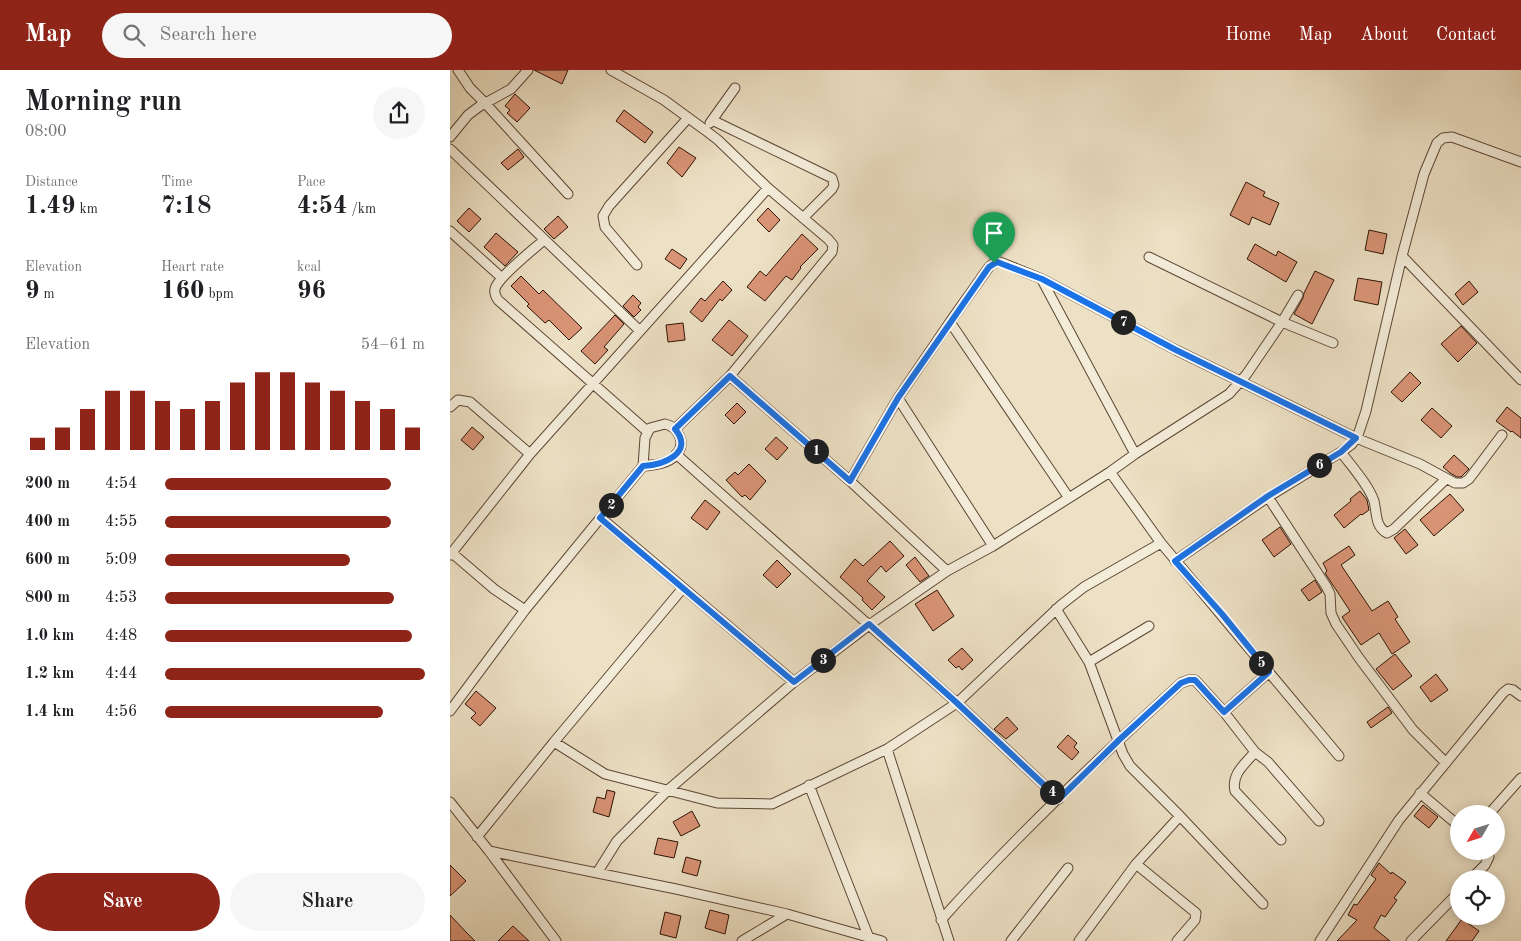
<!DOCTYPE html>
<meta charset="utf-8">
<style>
:root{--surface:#fff;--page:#f6f6f6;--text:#202124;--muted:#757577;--accent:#8f2418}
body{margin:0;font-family:"Old Standard TT",serif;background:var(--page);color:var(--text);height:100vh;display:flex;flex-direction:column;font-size:19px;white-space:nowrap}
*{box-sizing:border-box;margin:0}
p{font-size:16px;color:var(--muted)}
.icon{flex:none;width:28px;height:28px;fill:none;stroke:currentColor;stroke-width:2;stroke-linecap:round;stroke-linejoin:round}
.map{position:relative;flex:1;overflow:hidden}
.side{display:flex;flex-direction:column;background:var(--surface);width:450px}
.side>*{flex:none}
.needle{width:32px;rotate:231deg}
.controls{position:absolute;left:1000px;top:735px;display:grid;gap:10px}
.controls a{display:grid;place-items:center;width:55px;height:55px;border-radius:50%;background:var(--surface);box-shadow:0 2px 12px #0003;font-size:25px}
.pin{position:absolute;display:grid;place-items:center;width:42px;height:42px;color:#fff;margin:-51px -21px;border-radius:50% 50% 50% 0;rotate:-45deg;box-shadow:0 0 5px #0007}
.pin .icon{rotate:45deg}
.km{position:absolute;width:25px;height:25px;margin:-12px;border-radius:50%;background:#222;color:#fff;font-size:14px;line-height:25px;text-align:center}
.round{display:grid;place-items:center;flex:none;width:52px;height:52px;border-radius:26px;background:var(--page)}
.headline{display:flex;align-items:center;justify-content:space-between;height:85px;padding:0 25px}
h1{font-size:28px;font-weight:600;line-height:38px}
.stats{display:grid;grid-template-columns:repeat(3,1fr);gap:8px;height:85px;padding:5px 25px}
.stats div{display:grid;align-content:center}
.stats b{font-size:25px;font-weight:600}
.stats small{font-size:14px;font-weight:400}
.stats p{font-size:14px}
.chart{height:140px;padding:10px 25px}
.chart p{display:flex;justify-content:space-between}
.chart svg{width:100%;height:90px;margin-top:5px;stroke:var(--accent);stroke-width:6}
.action{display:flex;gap:10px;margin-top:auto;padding:10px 25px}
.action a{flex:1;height:58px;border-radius:30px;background:var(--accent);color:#fff;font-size:20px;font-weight:600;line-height:58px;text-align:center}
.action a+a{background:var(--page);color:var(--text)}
ul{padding:0 25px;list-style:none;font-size:16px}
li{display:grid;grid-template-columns:80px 60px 1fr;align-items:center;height:38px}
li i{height:12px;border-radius:6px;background:var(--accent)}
header{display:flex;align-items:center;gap:30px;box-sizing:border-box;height:70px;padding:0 25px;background:var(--accent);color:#fff}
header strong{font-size:24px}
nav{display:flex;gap:28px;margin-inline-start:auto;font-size:18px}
.search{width:350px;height:45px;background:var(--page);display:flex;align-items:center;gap:12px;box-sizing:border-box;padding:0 18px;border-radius:28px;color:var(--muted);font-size:19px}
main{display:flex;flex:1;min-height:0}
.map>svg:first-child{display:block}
.building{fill:#d99476;stroke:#2e1204}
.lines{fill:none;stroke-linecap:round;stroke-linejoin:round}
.minor-casing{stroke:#5e4634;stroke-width:11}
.minor{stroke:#f3ecd9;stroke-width:9}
.route-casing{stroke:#fff;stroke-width:10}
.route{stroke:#1a73e8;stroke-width:6}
</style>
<header>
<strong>Map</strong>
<div class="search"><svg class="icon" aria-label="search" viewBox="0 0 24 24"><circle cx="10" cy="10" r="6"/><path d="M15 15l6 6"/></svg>Search here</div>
<nav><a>Home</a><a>Map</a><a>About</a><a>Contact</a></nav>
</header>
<main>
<section class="side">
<div class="headline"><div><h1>Morning run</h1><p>08:00</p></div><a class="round"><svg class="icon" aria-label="share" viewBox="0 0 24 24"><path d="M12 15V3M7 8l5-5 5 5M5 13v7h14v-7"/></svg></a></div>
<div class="stats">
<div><p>Distance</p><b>1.49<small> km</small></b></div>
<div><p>Time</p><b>7:18</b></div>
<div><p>Pace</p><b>4:54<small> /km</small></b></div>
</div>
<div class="stats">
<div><p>Elevation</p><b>9<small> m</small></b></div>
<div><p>Heart rate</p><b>160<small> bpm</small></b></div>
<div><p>kcal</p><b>96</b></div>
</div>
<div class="chart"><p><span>Elevation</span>54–61 m</p>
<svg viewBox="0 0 160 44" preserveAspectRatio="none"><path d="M5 44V38M15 44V33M25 44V24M35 44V15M45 44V15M55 44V20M65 44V24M75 44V20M85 44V11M95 44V6M105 44V6M115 44V11M125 44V15M135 44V20M145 44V24M155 44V33"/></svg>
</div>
<ul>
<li><b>200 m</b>4:54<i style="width:87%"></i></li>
<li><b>400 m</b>4:55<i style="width:87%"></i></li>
<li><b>600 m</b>5:09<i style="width:71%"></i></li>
<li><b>800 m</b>4:53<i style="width:88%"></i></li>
<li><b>1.0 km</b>4:48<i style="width:95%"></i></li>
<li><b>1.2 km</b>4:44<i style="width:100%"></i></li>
<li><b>1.4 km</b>4:56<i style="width:84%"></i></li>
</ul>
<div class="action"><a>Save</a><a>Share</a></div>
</section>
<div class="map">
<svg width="1071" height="871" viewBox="0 0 1071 871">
<rect width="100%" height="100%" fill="#ede1c5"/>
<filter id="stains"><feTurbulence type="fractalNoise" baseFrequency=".004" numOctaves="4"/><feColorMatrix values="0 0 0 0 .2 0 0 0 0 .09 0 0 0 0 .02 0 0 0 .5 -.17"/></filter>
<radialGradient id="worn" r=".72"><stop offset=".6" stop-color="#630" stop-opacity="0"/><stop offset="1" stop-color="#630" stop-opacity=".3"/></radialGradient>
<path class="building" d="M84 0H118L112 14Z
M65 24 80 38 67 52 57 43 60 40 55 36Z
M174 40 203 62 195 73 166 51Z
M229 77 246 88 232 107 217 93Z
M68 79 74 87 58 100 51 93Z
M796 112 815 122 813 126 829 133 820 155 802 147 799 155 780 145Z
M19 138 31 149 19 162 7 151Z
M318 138 330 150 319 162 307 150Z
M108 146 118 157 104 169 94 159Z
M919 160 937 164 933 184 915 180Z
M46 163 68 182 55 196 34 177Z
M352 164 368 179 350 197 351 198 342 210 336 206 315 231 297 217 310 201 316 206Z
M805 174 826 186 828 181 847 192 836 212 797 189Z
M222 179 237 189 230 199 215 189Z
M865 201 884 210 862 254 844 244 853 228 854 223Z
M71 206 89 224 93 220 132 258 119 270 99 250 95 253 77 236 79 234 61 216Z
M908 208 932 212 928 235 904 230Z
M273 211 282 220 272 231 270 229 252 252 240 242 251 228 255 231Z
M1019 211 1028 222 1013 235 1005 224Z
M183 225 191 233 188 237 191 240 184 247 173 236Z
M165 245 174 254 154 277 158 280 145 294 131 281Z
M279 250 298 266 282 286 262 270Z
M233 253 235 270 218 272 216 255Z
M1011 256 1027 273 1008 292 991 274Z
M960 302 971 313 952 332 941 322Z
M287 333 296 342 284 354 275 345Z
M1057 337 1071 348V368L1062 361 1061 362 1046 351Z
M982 338 1002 356 991 368 971 350Z
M22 357 34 367 23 380 11 370Z
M326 367 338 378 327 390 315 379Z
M1004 385 1019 399 1011 407H1007L1000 403 993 397Z
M299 394 316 411 300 430 295 425 292 427 276 410 285 402 288 405Z
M910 421 917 430 919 440 912 445 911 444 894 458 884 445 901 431 900 429Z
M1000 424 1014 440 984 466 970 450Z
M255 430 270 442 257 460 241 448Z
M830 457 841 474 824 487 812 470Z
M955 459 968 475 956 484 944 468Z
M440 471 454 486 436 502 431 496 417 511 435 527 422 540 412 530 413 528 390 507 405 489 413 496Z
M899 476 905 485 891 495 922 541 938 531 948 547 945 549 960 572 942 584 929 563 911 575 892 547 900 541 875 503 877 501 873 493Z
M465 487 479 506 470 512 456 495Z
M327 490 341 504 327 518 313 505Z
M865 510 872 522 859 531 851 520Z
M487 520 504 546 483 561 465 534Z
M512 578 523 590 512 600 509 596 506 598 498 590Z
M945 584 962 606 943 620 926 599Z
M986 604 998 620 981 632 970 617Z
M26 621 46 638 30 656 21 648 26 643 15 634Z
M938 637 942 643 921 658 917 652Z
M557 647 568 659 556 669 544 659Z
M618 665 627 673 624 677 629 682 622 690 607 677Z
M157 720 165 722 159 747 143 742 147 727 155 729Z
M973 735 988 747 979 758 964 746Z
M242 741 250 756 231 766 223 752Z
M208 768 228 772 224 788 204 784Z
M236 787 251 791 247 806 232 802Z
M929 793 941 804 942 802 956 812 944 828 947 830 935 847 931 845 924 858 940 871H887L907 850 898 845 904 834 907 835 926 809 921 805Z
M0 795 16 811 0 826Z
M260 840 279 845 275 864 255 858Z
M215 842 231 846 226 868 210 864Z
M0 845 16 862 25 871H0Z
M1012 849 1029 861 1022 871H996Z
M63 856 79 871H48Z"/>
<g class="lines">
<g class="minor-casing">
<path id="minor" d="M8 0 20 18 35 33 118 124
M161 0 214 30 255 60 268 70 318 118 378 169 383 175 382 182 280 306 225 359
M262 50 382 108 384 115 382 119 353 148
M260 53 285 18
M0 67 18 45 30 36 61 19 78 0
M0 79 190 261
M0 161 52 208
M94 170C84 179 48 207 45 219 44 223 46 227 48 230L198 362
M952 186 1071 310
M699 187 832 252 883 273
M187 195 155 157 153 146 159 136 238 48
M592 210 685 384
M500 252 539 197 544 193 550 192 592 209 726 280 906 368 970 394 1005 413H1013L1019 409 1052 365
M280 306 400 411 448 328 500 252 619 428
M448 328 543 476
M0 337 8 330 20 332 80 384
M891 382C902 397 918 414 924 431 927 443 925 457 937 463L944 459 996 409
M660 402 711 473 889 686
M400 411 497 501
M818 427 876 516 880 524 881 543 886 554 909 588 963 660 996 693
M151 448 344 612
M2 483 44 519 75 540
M0 485 80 384 318 118
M725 491 818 427 891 382 902 374 908 365 916 341 952 186 974 104 987 73 993 68 1002 67 1071 92
M606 539 639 592 699 556
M639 592 673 684 680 696 730 746 813 834
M0 641 75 540 193 396 195 368 200 358 215 354C228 357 237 373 226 385 218 394 204 395 193 396
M774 642 819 602
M104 672 233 518
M437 679 499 871
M805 682 818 692 869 751
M359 715 419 868
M970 723 1009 756
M609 729 507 633 611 535 634 517 711 473
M0 732 39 781 106 871
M1039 744 1071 708
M27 767 104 672 155 704 267 733 322 734 437 679 507 633 226 384
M39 781 226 819 337 844 432 871
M686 794 730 746
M147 803 167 771 218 720 344 612 419 555 497 501 543 476 660 402 685 384 779 324 796 305 832 252 848 225
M1021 809 1035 795 1039 787 1036 781
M491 850C566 766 648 689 731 613L739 610H745L774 642 805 682C795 694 781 704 785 721L831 770
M292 871 337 844
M561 871 618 798
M629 871 686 794 746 843 745 850 727 871
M870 871 949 750 1053 623 1058 619 1063 620 1071 626
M961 871 1009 822"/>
</g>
<use href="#minor" class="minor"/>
</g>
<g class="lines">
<g class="route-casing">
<path id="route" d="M547 192 592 209 726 280 906 368 891 382 818 426 725 491 772 544 819 602 774 642 745 610H739L731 613 669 670 609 729 507 633 419 554 344 612 150 448 193 396C213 395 245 383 225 359L280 306 400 411 448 328 539 197Z"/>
</g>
<use href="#route" class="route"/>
</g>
<rect width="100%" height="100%" filter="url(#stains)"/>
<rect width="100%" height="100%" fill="url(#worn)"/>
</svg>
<div class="controls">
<a><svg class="needle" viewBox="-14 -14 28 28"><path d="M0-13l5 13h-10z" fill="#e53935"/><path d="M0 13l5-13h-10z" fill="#757577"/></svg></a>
<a><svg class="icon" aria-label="locate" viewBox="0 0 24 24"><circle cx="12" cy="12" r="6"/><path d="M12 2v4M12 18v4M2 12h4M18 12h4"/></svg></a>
</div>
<div class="pin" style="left:544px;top:193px;background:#1e9e55"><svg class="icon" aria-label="arrive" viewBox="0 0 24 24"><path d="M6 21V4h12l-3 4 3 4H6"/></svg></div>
<b class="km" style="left:366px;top:381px">1</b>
<b class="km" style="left:161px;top:435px">2</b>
<b class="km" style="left:373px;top:590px">3</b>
<b class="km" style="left:602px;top:722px">4</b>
<b class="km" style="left:811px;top:593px">5</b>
<b class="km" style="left:869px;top:395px">6</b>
<b class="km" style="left:673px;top:252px">7</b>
</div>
</main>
